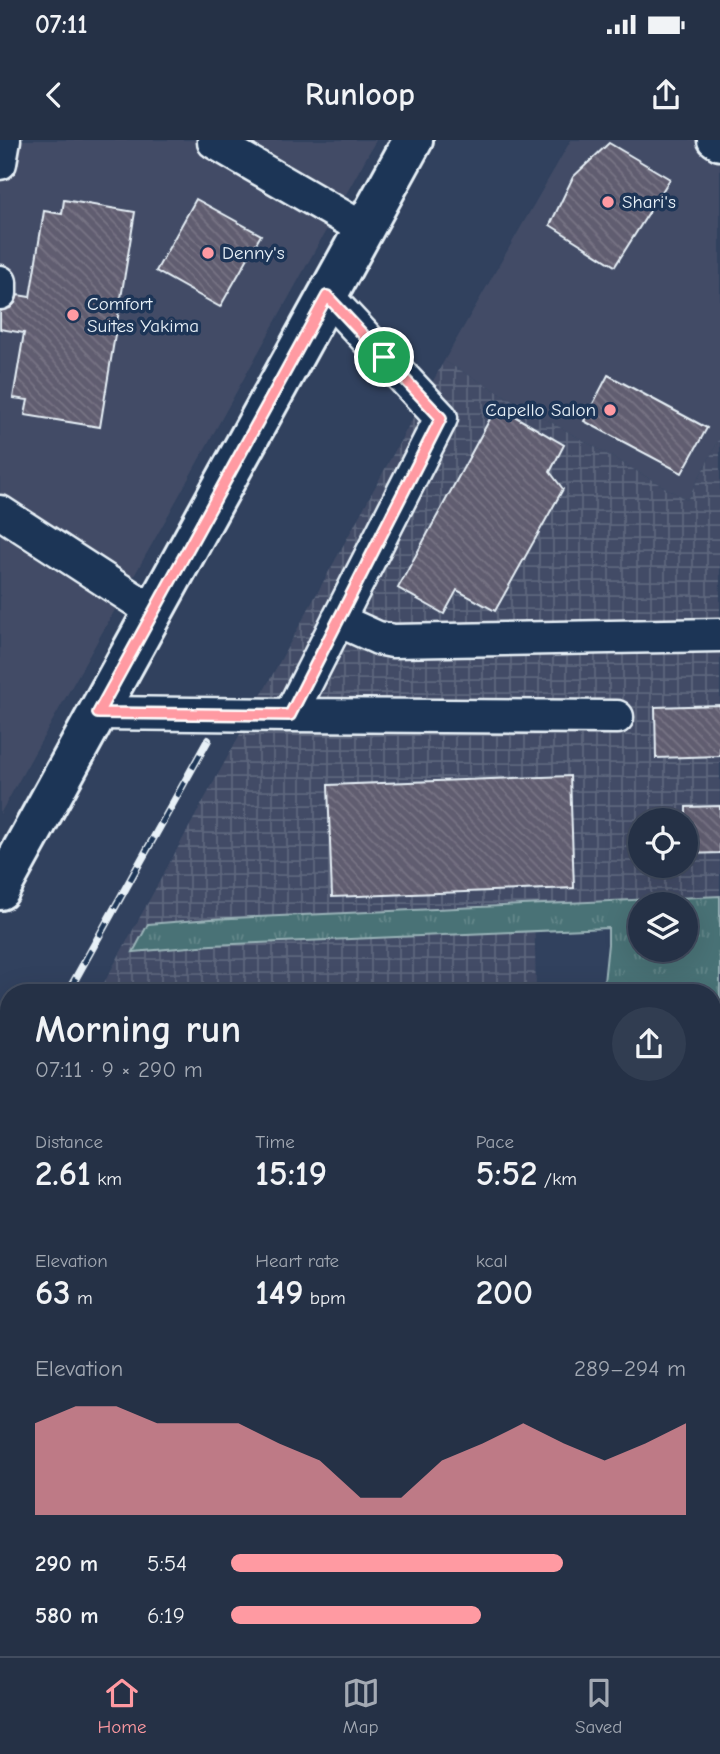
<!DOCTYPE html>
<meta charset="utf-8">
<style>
:root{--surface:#253146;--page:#313d51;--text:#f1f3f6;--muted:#a3a9b3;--line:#424c5f;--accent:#ff9aa2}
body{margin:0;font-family:"Comic Neue",sans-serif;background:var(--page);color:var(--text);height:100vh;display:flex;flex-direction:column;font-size:26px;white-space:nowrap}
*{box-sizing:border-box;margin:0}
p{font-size:23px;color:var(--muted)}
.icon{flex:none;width:38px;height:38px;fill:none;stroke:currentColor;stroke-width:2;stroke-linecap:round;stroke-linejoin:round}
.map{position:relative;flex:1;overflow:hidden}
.details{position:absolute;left:0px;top:844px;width:721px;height:674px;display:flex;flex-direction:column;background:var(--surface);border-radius:28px 28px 0 0;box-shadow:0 7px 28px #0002,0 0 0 2px var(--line)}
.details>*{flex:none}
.buttons{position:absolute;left:628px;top:668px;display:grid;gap:14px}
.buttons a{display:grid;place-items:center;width:70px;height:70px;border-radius:50%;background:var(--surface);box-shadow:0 7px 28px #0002,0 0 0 2px var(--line);font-size:35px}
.pin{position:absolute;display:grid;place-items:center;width:60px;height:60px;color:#fff;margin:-30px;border:4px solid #fff;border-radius:50%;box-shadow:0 2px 7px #0007}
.round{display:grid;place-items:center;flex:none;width:74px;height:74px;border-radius:37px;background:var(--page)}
.head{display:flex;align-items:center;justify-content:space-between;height:119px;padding:0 35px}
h1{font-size:38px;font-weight:700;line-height:52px}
.stats{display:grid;grid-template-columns:repeat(3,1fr);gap:10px;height:119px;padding:7px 35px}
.stats div{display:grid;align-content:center}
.stats b{font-size:35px;font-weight:700}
.stats small{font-size:19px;font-weight:400}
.stats p{font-size:19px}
.chart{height:196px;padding:14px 35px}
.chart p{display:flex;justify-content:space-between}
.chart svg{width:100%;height:126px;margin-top:7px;fill:var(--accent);opacity:.7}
ul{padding:0 35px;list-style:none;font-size:23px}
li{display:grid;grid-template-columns:112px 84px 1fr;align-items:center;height:52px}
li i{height:18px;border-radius:9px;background:var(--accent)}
.status{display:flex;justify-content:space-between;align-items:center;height:49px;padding:0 35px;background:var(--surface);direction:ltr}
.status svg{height:19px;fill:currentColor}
header{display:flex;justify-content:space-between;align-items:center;height:91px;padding:0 35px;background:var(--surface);font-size:32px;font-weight:700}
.menu{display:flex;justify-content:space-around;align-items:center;height:98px;border-top:2px solid var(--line);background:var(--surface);font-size:19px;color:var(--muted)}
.menu a{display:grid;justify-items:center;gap:4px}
.menu .selected{color:var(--accent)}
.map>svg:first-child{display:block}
.built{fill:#424c66}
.industrial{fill:url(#industrial-grid);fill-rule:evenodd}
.park{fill:url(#park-tufts);stroke:#99b2b7;stroke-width:2;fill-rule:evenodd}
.water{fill:url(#water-rules);stroke:#87a4b9;stroke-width:2}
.building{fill:url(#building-back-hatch);stroke:#e8f1f8;stroke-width:2}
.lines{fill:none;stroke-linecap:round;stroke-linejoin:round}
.minor-casing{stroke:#e8f1f8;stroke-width:37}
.major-casing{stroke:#e8f1f8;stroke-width:44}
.minor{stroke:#1d3557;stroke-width:32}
.major{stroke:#1d3557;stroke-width:38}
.rail-casing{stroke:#e8f1f8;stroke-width:8}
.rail{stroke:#1d3557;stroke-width:5;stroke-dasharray:16;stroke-linecap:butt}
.route-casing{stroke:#fff;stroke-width:14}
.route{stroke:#ff9aa2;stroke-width:9}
.poi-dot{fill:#ff9aa2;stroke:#1d3557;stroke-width:2.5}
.labels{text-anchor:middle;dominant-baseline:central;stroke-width:7;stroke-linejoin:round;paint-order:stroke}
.poi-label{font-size:19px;fill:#e8f1f8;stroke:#1d3557;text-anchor:start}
</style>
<div class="status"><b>07:11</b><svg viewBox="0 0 49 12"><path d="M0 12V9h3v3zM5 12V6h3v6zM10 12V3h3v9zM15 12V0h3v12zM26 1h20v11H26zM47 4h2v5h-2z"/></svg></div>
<header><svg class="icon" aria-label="back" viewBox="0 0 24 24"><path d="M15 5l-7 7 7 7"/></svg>Runloop<svg class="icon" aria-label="share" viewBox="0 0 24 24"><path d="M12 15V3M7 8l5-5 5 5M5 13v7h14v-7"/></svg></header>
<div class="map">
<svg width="720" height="1516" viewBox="0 0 720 1516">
<defs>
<pattern id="industrial-grid" width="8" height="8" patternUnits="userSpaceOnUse" patternTransform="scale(1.75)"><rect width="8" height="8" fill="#424c66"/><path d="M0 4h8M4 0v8" fill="none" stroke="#5d667d"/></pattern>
<pattern id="park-tufts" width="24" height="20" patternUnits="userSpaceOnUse" patternTransform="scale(1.75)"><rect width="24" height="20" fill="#4a7276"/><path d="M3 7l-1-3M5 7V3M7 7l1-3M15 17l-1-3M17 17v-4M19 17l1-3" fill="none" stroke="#64878a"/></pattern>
<pattern id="water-rules" width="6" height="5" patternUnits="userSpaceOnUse" patternTransform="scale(1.75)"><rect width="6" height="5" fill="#47708f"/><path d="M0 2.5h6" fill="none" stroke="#6285a0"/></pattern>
<pattern id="building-back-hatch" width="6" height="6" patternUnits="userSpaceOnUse" patternTransform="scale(1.75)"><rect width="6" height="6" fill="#615d70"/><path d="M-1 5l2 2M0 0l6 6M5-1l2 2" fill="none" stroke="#787585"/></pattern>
</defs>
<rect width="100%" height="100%" fill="#31415e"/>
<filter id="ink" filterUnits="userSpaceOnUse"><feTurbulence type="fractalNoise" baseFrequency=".0143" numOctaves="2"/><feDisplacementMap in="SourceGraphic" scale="14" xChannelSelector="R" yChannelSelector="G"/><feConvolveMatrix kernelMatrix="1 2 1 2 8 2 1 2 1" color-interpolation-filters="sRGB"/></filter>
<g filter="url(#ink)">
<path class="built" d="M0 0H376L161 388 0 674Z
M571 0H720V298L687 360 444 221Z"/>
<path class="industrial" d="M444 221 687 360 720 298V762L534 766 536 852H99ZM640 681H686V726H640Z
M9 1018V1508H640L645 1516H0V1034Z"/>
<path class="park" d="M720 756V1516H633L629 1509 712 1508V852H603L608 804V788L211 805 133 812 148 784 211 779ZM640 765H686V810H640Z"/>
<path class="water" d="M720 1158V1392L712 1382V1174Z"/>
<path class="building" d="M609 3 670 39 615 126 550 85 573 37Z
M196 59 261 95 220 167 156 131Z
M64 60 135 72 100 287 25 275 28 260 13 258 24 193 0 189V171L10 168 15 163 18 155 30 157 44 71 62 74Z
M608 235 707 288 682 333 584 281Z
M497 266 564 305 550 332 563 349 495 471 457 450 444 474 398 448Z
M720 565V616L656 618 655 567Z
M570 636 574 748 332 757 328 645Z
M720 666V713L686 714V667Z"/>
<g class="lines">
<g class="minor-casing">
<path id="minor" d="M214 0V2L364 89
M714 0 720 4
M0 23 4 0
M0 142V153
M0 372 154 472
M338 480 378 498 393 501 720 495
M98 573 290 575 441 278 327 156
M290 575 617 577
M0 1323 9 1307"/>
</g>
<g class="major-casing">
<path id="major" d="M0 750 413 0"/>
</g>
<use href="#minor" class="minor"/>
<use href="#major" class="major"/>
<g class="rail-casing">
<path id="rail" d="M68 852 208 600
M0 975 9 959"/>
</g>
<use href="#rail" class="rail"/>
</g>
</g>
<g class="lines" filter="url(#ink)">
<g class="route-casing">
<path id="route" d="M327 156 441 278 290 575 98 573Z"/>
</g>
<use href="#route" class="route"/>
</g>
<g class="poi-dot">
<circle cx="608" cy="62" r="7"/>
<circle cx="208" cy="113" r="7"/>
<circle cx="73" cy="175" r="7"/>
<circle cx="610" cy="270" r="7"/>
</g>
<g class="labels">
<g class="poi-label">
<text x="622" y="62">Shari's</text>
<text x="222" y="113">Denny's</text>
<text x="87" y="164">Comfort<tspan x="87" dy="22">Suites Yakima</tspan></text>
<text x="596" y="270" text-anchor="end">Capello Salon</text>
</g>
</g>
</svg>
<div class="buttons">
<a><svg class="icon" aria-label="locate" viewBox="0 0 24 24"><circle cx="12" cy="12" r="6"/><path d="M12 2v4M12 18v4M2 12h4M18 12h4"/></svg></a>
<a><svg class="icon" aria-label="layers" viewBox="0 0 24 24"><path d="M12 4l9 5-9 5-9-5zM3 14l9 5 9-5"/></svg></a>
</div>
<div class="pin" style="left:384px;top:217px;background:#1e9e55"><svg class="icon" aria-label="arrive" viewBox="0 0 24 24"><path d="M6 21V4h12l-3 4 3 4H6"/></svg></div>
<section class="details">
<div class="head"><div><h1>Morning run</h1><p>07:11 · 9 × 290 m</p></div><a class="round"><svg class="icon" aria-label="share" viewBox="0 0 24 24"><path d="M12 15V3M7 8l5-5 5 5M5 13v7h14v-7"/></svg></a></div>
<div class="stats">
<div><p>Distance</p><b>2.61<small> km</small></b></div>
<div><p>Time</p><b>15:19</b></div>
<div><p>Pace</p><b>5:52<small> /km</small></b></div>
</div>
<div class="stats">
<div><p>Elevation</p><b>63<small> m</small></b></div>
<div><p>Heart rate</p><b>149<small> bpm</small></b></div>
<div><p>kcal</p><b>200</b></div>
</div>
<div class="chart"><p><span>Elevation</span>289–294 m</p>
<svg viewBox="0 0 160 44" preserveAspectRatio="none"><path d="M0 44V12L10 6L20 6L30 12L40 12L50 12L60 19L70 25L80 38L90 38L100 25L110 19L120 12L130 19L140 25L150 19L160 12V44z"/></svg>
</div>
<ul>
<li><b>290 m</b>5:54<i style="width:73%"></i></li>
<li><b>580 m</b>6:19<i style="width:55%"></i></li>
</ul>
</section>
</div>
<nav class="menu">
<a class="selected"><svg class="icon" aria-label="home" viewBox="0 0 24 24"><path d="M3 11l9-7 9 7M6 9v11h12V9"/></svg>Home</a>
<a><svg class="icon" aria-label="map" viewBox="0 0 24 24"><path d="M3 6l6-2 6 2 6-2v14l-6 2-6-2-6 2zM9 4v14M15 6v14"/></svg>Map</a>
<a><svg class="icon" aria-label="saved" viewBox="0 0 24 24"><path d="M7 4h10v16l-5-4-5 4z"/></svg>Saved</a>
</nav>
